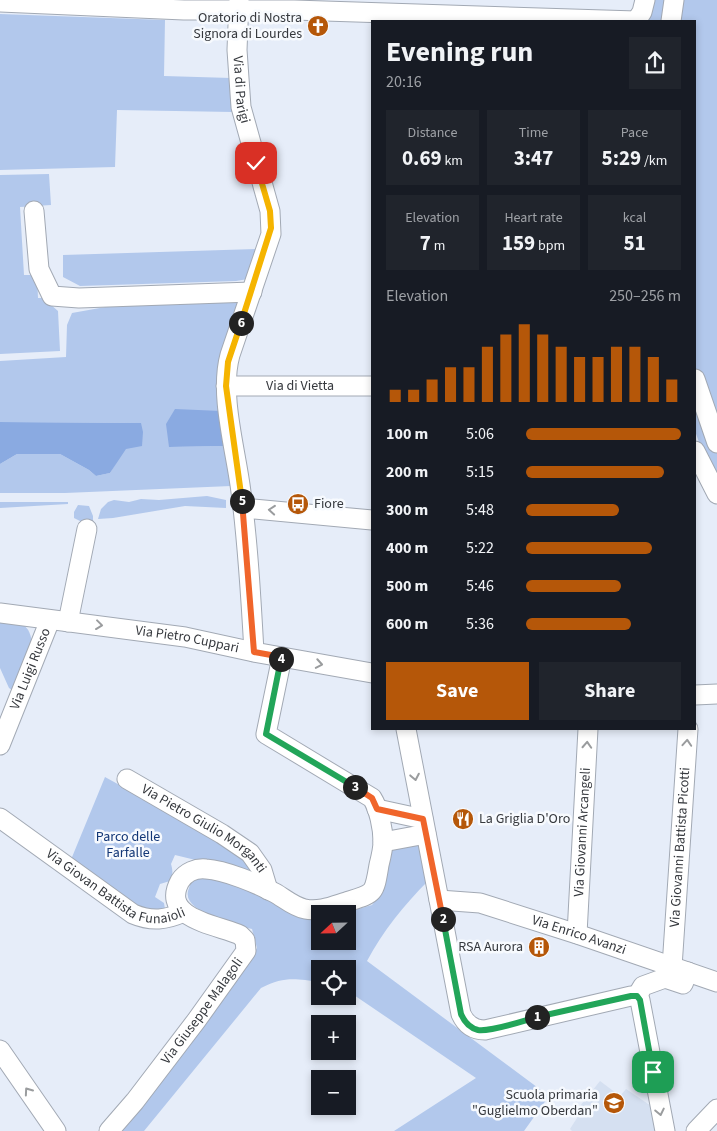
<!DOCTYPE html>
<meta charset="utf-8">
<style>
:root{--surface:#171b24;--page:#20242c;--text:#f1f3f6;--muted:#9ea1a6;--accent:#b55709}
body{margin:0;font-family:"Source Sans 3",sans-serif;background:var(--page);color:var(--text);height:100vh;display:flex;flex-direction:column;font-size:19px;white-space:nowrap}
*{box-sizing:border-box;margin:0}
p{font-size:16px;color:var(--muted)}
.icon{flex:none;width:28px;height:28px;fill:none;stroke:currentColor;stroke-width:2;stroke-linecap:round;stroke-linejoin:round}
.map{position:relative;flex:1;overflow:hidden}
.drawer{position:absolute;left:371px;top:20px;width:325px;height:710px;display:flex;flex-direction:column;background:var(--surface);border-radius:0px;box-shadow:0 2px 8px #0003}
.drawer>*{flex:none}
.needle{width:32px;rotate:248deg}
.buttons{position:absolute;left:311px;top:905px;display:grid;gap:10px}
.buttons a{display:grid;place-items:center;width:45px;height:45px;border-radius:0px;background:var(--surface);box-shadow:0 2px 8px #0003;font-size:25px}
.pin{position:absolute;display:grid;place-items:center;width:42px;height:42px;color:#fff;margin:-21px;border-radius:10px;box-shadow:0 2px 8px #0006}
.km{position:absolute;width:25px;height:25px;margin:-12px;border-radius:50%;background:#222;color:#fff;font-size:14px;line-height:25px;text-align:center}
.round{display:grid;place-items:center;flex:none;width:52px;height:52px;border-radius:0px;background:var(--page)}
.summary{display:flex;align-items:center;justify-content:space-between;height:85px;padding:0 15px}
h1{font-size:28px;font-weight:700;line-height:38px}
.figures{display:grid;grid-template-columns:repeat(3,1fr);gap:8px;height:85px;padding:5px 15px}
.figures div{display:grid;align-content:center;border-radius:0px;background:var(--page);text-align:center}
.figures b{font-size:21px;font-weight:700}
.figures small{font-size:14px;font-weight:400}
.figures p{font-size:14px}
.chart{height:140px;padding:10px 15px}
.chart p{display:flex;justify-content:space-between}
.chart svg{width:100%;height:90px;margin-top:5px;stroke:var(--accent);stroke-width:6}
.primary-button{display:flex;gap:10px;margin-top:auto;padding:10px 15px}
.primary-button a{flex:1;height:58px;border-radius:0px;background:var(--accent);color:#fff;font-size:20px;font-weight:700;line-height:58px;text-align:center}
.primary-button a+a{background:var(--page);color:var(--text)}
ul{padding:0 15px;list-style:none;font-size:16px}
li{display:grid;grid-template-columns:80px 60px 1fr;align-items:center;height:38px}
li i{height:12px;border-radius:6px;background:var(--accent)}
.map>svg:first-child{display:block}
.built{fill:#d5e0f1}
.green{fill:#b2c8ec}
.forest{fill:#8aaae1}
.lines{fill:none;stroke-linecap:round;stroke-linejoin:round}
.minor-casing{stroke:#a2a9b4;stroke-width:21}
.minor{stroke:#fff;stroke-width:19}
.oneway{stroke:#9a9c9e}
.split-1-casing{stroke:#fff;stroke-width:10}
.split-2-casing{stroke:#fff;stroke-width:10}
.split-3-casing{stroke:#fff;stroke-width:10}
.split-4-casing{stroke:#fff;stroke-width:10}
.split-5-casing{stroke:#fff;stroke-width:10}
.split-6-casing{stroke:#fff;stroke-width:10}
.split-7-casing{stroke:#fff;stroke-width:10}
.split-1{stroke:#22a559;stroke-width:6}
.split-2{stroke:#22a559;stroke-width:6}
.split-3{stroke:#f0652b;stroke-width:6}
.split-4{stroke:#22a559;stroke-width:6}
.split-5{stroke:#f0652b;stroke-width:6}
.split-6{stroke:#f5b400;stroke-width:6}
.split-7{stroke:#f5b400;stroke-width:6}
.labels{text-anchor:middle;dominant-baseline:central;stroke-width:5;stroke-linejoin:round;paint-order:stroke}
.poi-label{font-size:14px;fill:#36393e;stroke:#f7fafe;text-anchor:end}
.street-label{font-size:14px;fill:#36393e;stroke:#f7fafe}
.park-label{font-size:14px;fill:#123676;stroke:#f7fafe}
</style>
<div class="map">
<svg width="717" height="1131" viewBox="0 0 717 1131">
<rect width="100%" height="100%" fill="#e6edf9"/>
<path class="built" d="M600 1081 620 1096 626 1089 657 1110 661 1131H572L570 1129 577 1118 573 1115Z"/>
<path class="green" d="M640 0H717V492L695 431V21H646Z
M0 14 165 20 164 76 231 78 233 112 117 110 115 167 0 170Z
M49 174 51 205 20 207 24 275H37L38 298H43L58 311 60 351 0 354V175Z
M257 249 248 279 236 281 80 286 63 277V255Z
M239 300 221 411 169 447 225 446 231 486 65 493H0V464L17 454H60L89 470 96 476 110 473 140 423 0 422V361L66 357 67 325 72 313 111 306Z
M207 496 226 500V508L185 506 113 518 98 519 101 509 108 502 114 500 129 502 141 499 159 500Z
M0 502H68V504L0 508Z
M78 505 89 506 93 516V523H84L74 518V512Z
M0 619C18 623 29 621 32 642L12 690 9 688 0 668Z
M105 777 210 835 242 855 253 874 175 855 171 864C173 871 173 875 170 881L160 884 155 897 164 903 165 909 163 911 143 912 70 862Z
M418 844 421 848 428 881C404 905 383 931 367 961L549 1096 524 1131H394L476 1078 348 991V969H320V982C295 979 285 976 261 988L144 1131H119L227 993 257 948 252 929C236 924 178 912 189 888 190 883 195 878 200 878 224 874 294 908 320 918V941H348V914H341L372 905 382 892 392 848Z"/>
<path class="forest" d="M175 409 221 411 225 446 169 447 166 424Z
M0 422 141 423 143 432 142 446 126 449 110 473 96 476 89 470 60 454H17L0 464Z"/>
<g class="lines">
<g class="minor-casing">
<g id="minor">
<path id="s1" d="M239 0 237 50 241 107 270 211 271 234 230 355C219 395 236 450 241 492 248 544 251 598 254 652"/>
<path d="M0 2 184 10H294L636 21"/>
<path d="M636 21 642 12 645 0"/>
<path d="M671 21 674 0"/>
<path d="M34 211 39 269 52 296 79 298 252 292"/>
<path d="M695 379 717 443"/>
<path id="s2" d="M226 386H372"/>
<path d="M695 451 717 494"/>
<path d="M243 508 372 520"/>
<path id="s3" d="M0 613 185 637 254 652 372 673"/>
<path d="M68 622 87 529"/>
<path d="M695 695 717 694"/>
<path d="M406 729 461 1014C466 1025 474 1030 485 1030L631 996H637L640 1000 665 1131"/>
<path id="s4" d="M0 745 50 620"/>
<path id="s5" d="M127 779 222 834 250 853 262 870 268 890"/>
<path d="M377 809 423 819"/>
<path id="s6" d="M0 818 133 914C152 922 166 920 184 912"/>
<path d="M383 842 426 834"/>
<path id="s7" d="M439 900 480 903 577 934 717 982"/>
<path id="s8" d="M577 934 588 729"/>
<path id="s9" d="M672 967 688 729"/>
<path d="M637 996 643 986 665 978 683 984 688 972"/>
<path d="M0 1050 56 1131"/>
<path id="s10" d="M109 1131 135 1101 196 1021 246 951 245 940 240 935C219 925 159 919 180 881 186 872 196 868 206 869 225 870 258 884 275 893 284 898 294 907 305 909 319 912 333 906 346 902 375 893 374 895 379 865 381 857 383 849 383 842 383 828 379 809 372 798L266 734 282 657"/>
<path d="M696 1131 717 1109"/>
</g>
</g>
<use href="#minor" class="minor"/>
</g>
<defs><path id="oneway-chevron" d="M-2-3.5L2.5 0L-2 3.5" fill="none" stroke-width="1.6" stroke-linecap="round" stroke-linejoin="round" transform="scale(1.25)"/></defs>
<g class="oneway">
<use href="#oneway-chevron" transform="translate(272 510) rotate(-175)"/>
<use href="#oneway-chevron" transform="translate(99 625) rotate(7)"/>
<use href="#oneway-chevron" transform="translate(319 664) rotate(10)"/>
<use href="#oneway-chevron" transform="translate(687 743) rotate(-86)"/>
<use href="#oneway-chevron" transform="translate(587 745) rotate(-87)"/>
<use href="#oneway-chevron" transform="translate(415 777) rotate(79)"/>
<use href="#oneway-chevron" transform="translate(28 1091) rotate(-125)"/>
<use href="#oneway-chevron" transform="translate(660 1112) rotate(78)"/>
</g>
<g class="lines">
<g class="split-1-casing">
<path id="split-1" d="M537 1017 631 996H637L640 1000 653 1072"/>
</g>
<g class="split-2-casing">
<path id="split-2" d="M443 919 461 1014C464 1021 470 1028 478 1030 491 1032 523 1021 537 1017"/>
</g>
<g class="split-3-casing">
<path id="split-3" d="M355 787 372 798 377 809 423 819 443 919"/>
</g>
<g class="split-4-casing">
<path id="split-4" d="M281 659 266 734 355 787"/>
</g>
<g class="split-5-casing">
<path id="split-5" d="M242 501 254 652 282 657 281 659"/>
</g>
<g class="split-6-casing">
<path id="split-6" d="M241 323 228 362 226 386 242 501"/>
</g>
<g class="split-7-casing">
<path id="split-7" d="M241 323 271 228 270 211 256 163"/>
</g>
<use href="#split-1" class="split-1"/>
<use href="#split-2" class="split-2"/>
<use href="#split-3" class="split-3"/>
<use href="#split-4" class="split-4"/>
<use href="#split-5" class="split-5"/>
<use href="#split-6" class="split-6"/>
<use href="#split-7" class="split-7"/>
</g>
<defs>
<g id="church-disc" transform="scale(1.125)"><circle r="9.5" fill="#b55709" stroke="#f7fafe"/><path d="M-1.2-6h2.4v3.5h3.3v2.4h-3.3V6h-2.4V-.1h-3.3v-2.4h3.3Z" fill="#fff"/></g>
<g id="bus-disc" transform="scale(1.125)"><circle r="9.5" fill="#b55709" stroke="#f7fafe"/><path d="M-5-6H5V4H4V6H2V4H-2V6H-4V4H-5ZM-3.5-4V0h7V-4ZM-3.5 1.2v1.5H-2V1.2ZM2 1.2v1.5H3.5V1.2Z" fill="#fff"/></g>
<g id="restaurant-disc" transform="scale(1.125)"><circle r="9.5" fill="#b55709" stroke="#f7fafe"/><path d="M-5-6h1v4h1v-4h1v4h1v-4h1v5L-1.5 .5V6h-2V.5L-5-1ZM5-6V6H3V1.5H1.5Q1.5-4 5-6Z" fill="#fff"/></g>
<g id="building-disc" transform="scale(1.125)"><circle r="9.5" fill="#b55709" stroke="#f7fafe"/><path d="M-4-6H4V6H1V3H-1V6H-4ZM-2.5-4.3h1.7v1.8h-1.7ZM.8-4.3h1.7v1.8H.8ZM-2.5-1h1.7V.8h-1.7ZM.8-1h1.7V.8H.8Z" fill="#fff"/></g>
<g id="school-disc" transform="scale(1.125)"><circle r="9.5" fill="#b55709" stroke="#f7fafe"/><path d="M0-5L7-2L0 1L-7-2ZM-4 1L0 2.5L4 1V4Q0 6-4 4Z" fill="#fff"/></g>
</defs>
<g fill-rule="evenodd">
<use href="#church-disc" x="318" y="26"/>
<use href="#bus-disc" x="298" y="504"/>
<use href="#restaurant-disc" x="463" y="819"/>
<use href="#building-disc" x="539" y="947"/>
<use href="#school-disc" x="614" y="1103"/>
</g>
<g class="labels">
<g class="poi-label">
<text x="302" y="18">Oratorio di Nostra<tspan x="302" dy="16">Signora di Lourdes</tspan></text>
<text x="314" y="504" text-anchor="start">Fiore</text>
<text x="479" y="819" text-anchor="start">La Griglia D'Oro</text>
<text x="523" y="947">RSA Aurora</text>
<text x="598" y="1095">Scuola primaria<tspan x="598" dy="16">"Guglielmo Oberdan"</tspan></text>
</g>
<g class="street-label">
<text stroke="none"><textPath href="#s1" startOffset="90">Via di Parigi</textPath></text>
<text stroke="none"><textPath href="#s2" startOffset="74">Via di Vietta</textPath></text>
<text stroke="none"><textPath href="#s3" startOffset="189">Via Pietro Cuppari</textPath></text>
<text stroke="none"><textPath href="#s4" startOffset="82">Via Luigi Russo</textPath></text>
<text stroke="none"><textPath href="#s8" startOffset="102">Via Giovanni Arcangeli</textPath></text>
<text stroke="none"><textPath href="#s5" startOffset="92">Via Pietro Giulio Morganti</textPath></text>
<text stroke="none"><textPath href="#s9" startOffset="120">Via Giovanni Battista Picotti</textPath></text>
<text stroke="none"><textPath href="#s6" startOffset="138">Via Giovan Battista Funaioli</textPath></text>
<text stroke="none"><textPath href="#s7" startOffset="145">Via Enrico Avanzi</textPath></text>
<text stroke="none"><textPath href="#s10" startOffset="152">Via Giuseppe Malagoli</textPath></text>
</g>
<g class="park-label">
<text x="128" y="837">Parco delle<tspan x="128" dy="16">Farfalle</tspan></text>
</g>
</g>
</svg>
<div class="buttons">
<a><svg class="needle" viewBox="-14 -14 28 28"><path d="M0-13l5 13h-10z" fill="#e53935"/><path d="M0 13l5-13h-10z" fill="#9ea1a6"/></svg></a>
<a><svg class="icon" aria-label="locate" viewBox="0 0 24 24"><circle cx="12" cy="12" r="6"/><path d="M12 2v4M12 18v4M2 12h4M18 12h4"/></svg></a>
<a>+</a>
<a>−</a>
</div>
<div class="pin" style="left:653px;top:1072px;background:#1e9e55"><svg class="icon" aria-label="arrive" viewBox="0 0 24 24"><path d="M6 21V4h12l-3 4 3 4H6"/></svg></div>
<div class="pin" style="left:256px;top:163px;background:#d93025"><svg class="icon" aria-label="check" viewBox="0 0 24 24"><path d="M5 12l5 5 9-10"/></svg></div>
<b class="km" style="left:537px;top:1017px">1</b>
<b class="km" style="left:443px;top:919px">2</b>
<b class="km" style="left:355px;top:787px">3</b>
<b class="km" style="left:281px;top:659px">4</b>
<b class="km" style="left:242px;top:501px">5</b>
<b class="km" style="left:241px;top:323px">6</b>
<section class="drawer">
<div class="summary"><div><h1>Evening run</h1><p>20:16</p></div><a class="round"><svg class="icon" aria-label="share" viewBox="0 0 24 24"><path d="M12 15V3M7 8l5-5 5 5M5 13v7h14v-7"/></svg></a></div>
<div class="figures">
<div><p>Distance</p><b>0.69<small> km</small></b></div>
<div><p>Time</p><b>3:47</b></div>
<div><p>Pace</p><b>5:29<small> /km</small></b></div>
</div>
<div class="figures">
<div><p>Elevation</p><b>7<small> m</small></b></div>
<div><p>Heart rate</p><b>159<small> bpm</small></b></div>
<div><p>kcal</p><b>51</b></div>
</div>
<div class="chart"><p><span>Elevation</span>250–256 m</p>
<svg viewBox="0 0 160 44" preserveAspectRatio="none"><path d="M5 44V38M15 44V38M25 44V33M35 44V27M45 44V27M55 44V17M65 44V11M75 44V6M85 44V11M95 44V17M105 44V22M115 44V22M125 44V17M135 44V17M145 44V22M155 44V33"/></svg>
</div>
<ul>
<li><b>100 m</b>5:06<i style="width:100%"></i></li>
<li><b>200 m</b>5:15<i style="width:89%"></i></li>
<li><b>300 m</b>5:48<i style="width:60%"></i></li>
<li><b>400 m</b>5:22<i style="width:81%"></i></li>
<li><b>500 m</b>5:46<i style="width:61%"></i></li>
<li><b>600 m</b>5:36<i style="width:68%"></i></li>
</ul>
<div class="primary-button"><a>Save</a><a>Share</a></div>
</section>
</div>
